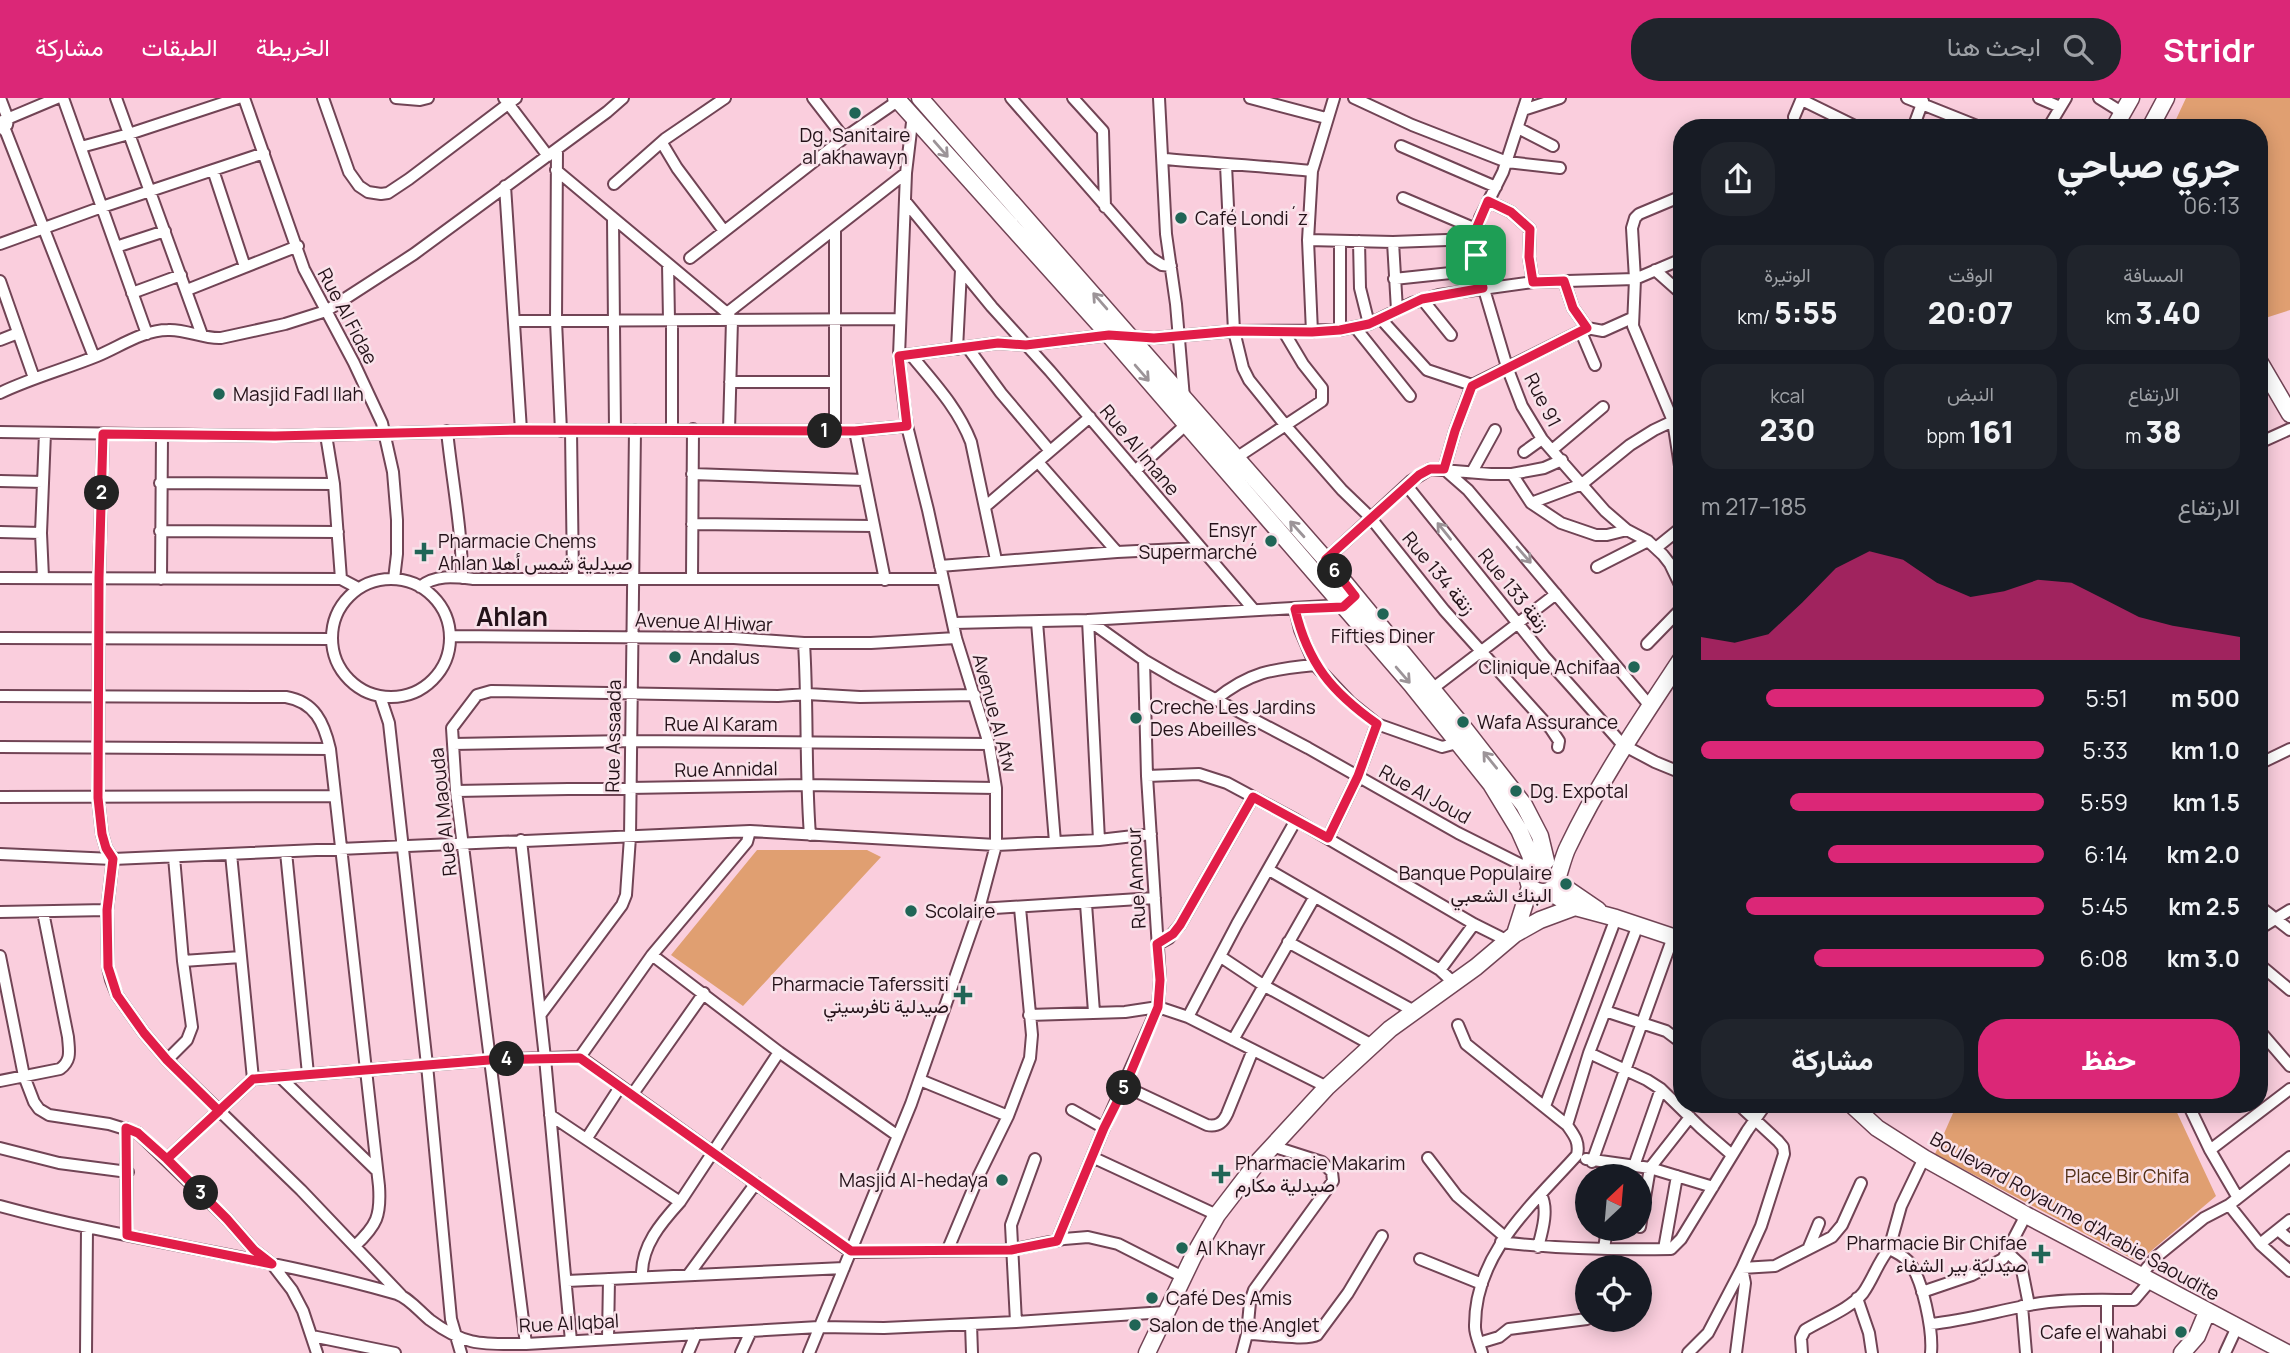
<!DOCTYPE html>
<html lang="ar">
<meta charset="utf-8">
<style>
:root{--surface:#171b24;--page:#20242c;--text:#f1f3f6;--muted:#9ea1a6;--accent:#db2777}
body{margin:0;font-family:Manrope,Vazirmatn,sans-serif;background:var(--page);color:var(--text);direction:rtl;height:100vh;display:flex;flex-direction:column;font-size:26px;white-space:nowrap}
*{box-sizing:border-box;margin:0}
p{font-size:23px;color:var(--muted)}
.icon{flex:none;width:38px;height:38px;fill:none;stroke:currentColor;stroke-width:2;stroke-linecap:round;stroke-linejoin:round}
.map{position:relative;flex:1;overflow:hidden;direction:ltr}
.drawer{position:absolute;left:1673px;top:21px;width:595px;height:994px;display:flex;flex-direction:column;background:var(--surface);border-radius:28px;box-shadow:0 4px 18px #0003;direction:rtl}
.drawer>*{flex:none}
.needle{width:46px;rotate:26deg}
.buttons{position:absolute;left:1575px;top:1066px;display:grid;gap:14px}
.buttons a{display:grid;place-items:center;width:77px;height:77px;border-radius:50%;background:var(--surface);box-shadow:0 4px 18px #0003;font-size:35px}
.pin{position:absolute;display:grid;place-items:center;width:60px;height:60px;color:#fff;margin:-30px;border-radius:14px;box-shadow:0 4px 10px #0006}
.km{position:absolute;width:35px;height:35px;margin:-18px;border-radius:50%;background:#222;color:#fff;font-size:19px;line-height:35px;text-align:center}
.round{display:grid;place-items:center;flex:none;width:74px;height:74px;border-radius:28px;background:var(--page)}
.head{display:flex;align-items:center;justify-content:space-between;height:119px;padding:0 28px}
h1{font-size:38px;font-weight:800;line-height:52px}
.stats{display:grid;grid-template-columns:repeat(3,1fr);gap:10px;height:119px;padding:7px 28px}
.stats div{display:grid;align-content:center;border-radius:18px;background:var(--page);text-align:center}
.stats b{font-size:30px;font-weight:800}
.stats small{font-size:19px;font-weight:400}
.stats p{font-size:19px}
.chart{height:196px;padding:14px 28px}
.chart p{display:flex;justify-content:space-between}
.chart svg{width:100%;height:126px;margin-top:7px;fill:var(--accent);opacity:.7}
.primary-button{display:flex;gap:14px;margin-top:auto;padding:14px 28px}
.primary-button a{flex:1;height:80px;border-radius:28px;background:var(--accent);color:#fff;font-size:28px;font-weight:800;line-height:80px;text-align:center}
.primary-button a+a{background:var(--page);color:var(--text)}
ul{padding:0 28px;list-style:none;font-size:23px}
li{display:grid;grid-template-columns:112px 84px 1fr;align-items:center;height:52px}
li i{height:18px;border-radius:9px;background:var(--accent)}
header{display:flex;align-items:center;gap:42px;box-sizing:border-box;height:98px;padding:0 35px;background:var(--accent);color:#fff}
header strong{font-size:33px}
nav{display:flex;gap:38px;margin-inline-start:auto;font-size:24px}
.search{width:490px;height:63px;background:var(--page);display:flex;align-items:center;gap:18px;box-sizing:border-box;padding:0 24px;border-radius:28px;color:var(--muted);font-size:26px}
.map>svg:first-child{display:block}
.green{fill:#e09f71}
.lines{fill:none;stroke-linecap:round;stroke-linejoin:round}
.street-casing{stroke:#714455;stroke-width:14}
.secondary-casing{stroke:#714455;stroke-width:19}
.street{stroke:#fff;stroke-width:10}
.secondary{stroke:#fff;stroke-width:16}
.oneway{stroke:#9c9498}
.route-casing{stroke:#fff;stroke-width:14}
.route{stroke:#e11d48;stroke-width:9}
.poi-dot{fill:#206556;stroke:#f9e2ea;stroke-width:2.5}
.labels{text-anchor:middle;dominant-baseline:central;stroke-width:5;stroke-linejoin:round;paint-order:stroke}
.poi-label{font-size:19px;fill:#241219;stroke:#f9e2ea;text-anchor:start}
.street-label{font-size:19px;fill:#241219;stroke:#f9e2ea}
.park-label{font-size:19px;fill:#533117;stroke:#f9e2ea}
.district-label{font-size:26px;font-weight:bold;fill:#241219;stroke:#f9e2ea}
</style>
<header>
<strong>Stridr</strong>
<div class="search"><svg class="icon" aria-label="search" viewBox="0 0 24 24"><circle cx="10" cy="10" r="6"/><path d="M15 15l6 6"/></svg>ابحث هنا</div>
<nav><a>الخريطة</a><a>الطبقات</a><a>مشاركة</a></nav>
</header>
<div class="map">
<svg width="2290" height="1255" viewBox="0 0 2290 1255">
<rect width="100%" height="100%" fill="#facedd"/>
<path class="green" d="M2186 0H2290V212L2259 222V30H2172Z
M757 752H867L881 759 743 908 671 857Z
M1957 1006H2173L2216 1098 2138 1164 1935 1056Z"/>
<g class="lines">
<g class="street-casing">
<path id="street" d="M0 0 8 21 7 27
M63 0 147 236
M116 0 202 237
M244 0 304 171 354 265 382 325 393 374 397 422V456L394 481
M323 0 349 74 359 88 368 94 381 96 388 95 409 81 516 0
M396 0 420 2 428 0
M504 0 548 58
M813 0 844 40
M1011 0 1151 160 1162 167 1171 168
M1073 0 1103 33 1105 109
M1159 0 1166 136 1176 206 1184 300
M1250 0 1326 20
M1354 0 1412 27 1507 64 1560 70
M1527 0 1503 74 1480 120 1474 141 1481 181 1507 269 1522 308 1542 341 1605 413 1627 432 1648 443 1663 457 1670 466 1682 491
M1907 0 1982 30
M2039 0 2060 9
M2099 0 2123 15
M1802 2 1859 30
M1523 12 1560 0
M1794 19 1802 0
M0 24 57 0
M0 28 6 34 94 259
M1518 30 1553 48
M1913 30 1923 3
M2048 30 2066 0
M662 45 677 70 724 133
M1401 48 1496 89
M81 49 129 36 238 0
M557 51 556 223 561 333
M1164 61C1213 65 1262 68 1312 73
M1226 67 1234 233 1243 270 1249 282 1286 328 1342 392 1370 419 1444 512 1551 631 1559 643 1558 649
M213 72 245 169
M556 72 727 215 732 222 729 332
M614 86 665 41 725 0
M505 88 521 332
M1682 98 1639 116 1635 120 1632 130 1635 181 1633 228 1673 323 1682 381
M1403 100 1476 131
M905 103 992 209 1050 273 1254 512
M1488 103 1511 114 1530 131 1529 159 1533 184
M613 121 615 332
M1308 142 1393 144 1474 141
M1359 143 1360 190 1369 226
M1393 144 1397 212
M0 146 102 109 264 55
M116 149 165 133
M690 160 844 40 902 0
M668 166 669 222
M1655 172 1682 196
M1394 181 1479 172
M0 183 34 280
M1564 183 1573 210 1587 230 1603 233 1632 220
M187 192 298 148
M132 195 181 177
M1422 201 1451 237
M727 215 906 75
M1381 221 1427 272 1472 287 1587 230
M672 222V332
M514 223 900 221
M1355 229 1410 298
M1340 232V144
M1312 234 1308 142 1312 73 1334 0
M1581 234 1595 267
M0 242 18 235
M968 250 1001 295 1050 353
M957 251 961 172
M911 257C934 285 958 310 971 344L996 462
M899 258 998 245 1026 247 1109 237 1154 240 1234 233 1340 232 1369 226 1412 205 1439 197 1533 184 1635 181 1682 161
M730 284H835
M0 295C31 280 65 271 97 258 119 249 143 232 168 232 186 231 203 241 221 240L285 226 326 213 414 156 607 14 623 0
M447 333C452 382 462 431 462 480
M571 333 573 480
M835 333V131
M855 333 885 482
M0 334 275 338 521 332 855 333 907 328
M103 336 99 480 98 700 102 736 106 750 113 761 107 812 108 869 111 882 117 897 144 935 167 962 301 1092 401 1197
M326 337 334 386 341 481
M2259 345 2290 331
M1552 352 1603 309
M1524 354 1542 341
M1236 360 1322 303V290L1303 266 1284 234
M1038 364 1117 454
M1444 371 1468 392 1650 608
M1444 371 1455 333 1472 287
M1135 373 1191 322
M1472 374 1495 332
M692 376 864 382
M1512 376 1531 405 1561 425 1596 437H1607L1627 432
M0 383 43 384
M160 385 334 386
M1407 388 1544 558 1623 647 1655 664 1682 675
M1531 405 1582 386 1630 347 1654 332 1673 323
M986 408 1090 319
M692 426 873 428
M160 433 338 434
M0 434 41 435
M1656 450 1682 429
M1322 465 1411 383 1430 371 1491 376H1512L1544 370 1562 362
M940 468 1117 454 1200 450
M1597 469 1648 443
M0 480 341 481 358 490
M43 480 41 435 45 335
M161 481 162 337
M692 481 693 331
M332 540a59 59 0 1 1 118 0a59 59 0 1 1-118 0Z
M420 489C435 476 456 479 474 481H943
M1295 511 1300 532 1315 567 1351 605 1377 626 1442 649 1457 645
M1088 522 1144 562 1175 580 1308 650 1458 735 1528 770
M1088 522 1099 742
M1037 524 1055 744
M954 525 1088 522 1345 507
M450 538 734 540 804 545H871L956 540
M0 540 332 541
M804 545C808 609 805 673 810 737
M1647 546 1682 510
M1432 591 1556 496
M0 598 286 599C315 604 324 625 330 651L379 1088C381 1118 377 1127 355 1148
M380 598 389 625 427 967 451 1221 461 1255
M1215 602C1249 574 1272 571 1315 567
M453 646 630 643 989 646
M0 649 330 651
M2259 666 2290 651
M1147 678 1199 676 1227 685 1296 722 1474 826 1508 843
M456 693 806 687 996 690
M0 699 334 698
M1328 740 1358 678 1377 626
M521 742 545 960 571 1243
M286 754 308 976
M0 756 113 761 750 733 996 747 1099 742 1151 736
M231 756 253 981
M1269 772 1400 848 1440 872 1454 885
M1086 806 1094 914
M2259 808 2290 832
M979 811 1155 800
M0 814 107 812
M2259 831 2290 812
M1288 844 1414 913
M1158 846 1169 840 1180 827 1253 699
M652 857 779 954 898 1038
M0 858 24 978 34 1004 39 1011 49 1017 109 1026 138 1035 227 1121 254 1152 272 1166 292 1192 303 1213 317 1255
M1221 859 1263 887 1372 947
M183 863 241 859
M2259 866 2290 892
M1440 872 1474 826
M1605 913 1666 933 1682 945
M541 916 622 807 626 797 630 739 635 332
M1029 917 1125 914 1158 909 1188 919 1327 989
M1188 919 1237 826 1296 722
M1458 927 1466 946 1567 1027C1574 1037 1580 1044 1577 1057 1532 1107 1474 1156 1475 1229 1475 1237 1480 1247 1482 1255
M2259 932 2290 968
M1233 942 1314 800
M1589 955 1647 982 1661 991 1701 1030 1732 1057
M580 959 652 857 747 744 750 733
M167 962 187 942 192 929 183 863 174 759
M280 979 377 1073
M920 982 1008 1018
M0 983 60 971C72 962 69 953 68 939L43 814
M1124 988 1207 1027C1217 1029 1223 1025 1227 1016L1253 952
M632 997 704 895
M2188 1006 2210 1052 2238 1100
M1545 1008 1616 820
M1072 1012 1104 1030
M550 1017 680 1104C661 1125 641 1148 642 1178
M1567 1027 1589 955 1638 827
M126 1030 127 1137
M587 1040 620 989
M0 1050 59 1065 128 1074
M2210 1052 2290 991
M1092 1059 1217 1117
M1428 1060 1457 1098 1505 1139
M1924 1060 1901 1108 1889 1151C1896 1154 1903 1158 1908 1163 1923 1180 1933 1233 1931 1255
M167 1061 253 981 489 962 580 959 851 1154 1011 1152 1064 1141 1088 1139 1118 1146 1183 1179
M1586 1061 1650 1070 1713 1089
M1592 1064 1673 839
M1634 1068 1661 991
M680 1104 779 954
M2229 1107 2260 1146 2290 1173
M0 1108C131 1144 266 1158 397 1196 409 1200 420 1214 430 1222 466 1249 484 1246 526 1246L819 1229 884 1230 1016 1224 1165 1214
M1640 1129 1650 1070 1690 1019
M2278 1132 2290 1142
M1057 1143 1104 1030 1158 909 1160 882 1147 678 1144 562
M1501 1144C1558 1151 1614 1152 1671 1151L1681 1141 1747 1033 1766 1006
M2260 1146 2290 1122
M1538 1149C1542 1134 1549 1111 1541 1097
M1809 1149 1819 1125
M948 1151 979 1077 1008 1018 1030 960 1032 937 1020 810
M1604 1151 1607 1130
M1664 1151 1677 1078
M2007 1154 2021 1167 2029 1207
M1420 1161 1482 1186
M689 1176 756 1085
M2141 1177 2156 1159 2204 1120 2229 1107 2290 1059
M567 1183 844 1170
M1922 1194 1972 1177 2003 1161 2026 1117
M1857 1200 1869 1235 1872 1255
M2107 1202V1255
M2022 1208 2026 1255
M1016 1224 1011 1127 1035 1061
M971 1226 972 1255
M1930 1226C1961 1223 1990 1215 2020 1209 2057 1200 2096 1202 2134 1202L2151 1182
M1247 1236 1250 1204 1254 1192 1333 1083 1332 1074 1322 1064 1272 1048
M312 1238 395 1255
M608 1240 609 1181
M1479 1245 1499 1239 1509 1231 1587 1221
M526 1246 456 693 452 630 477 597 491 593 778 598 807 596 860 599 975 597
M86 1255 87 1129
M688 1255 696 1236
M741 1255 751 1233
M809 1255 911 1006 979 811 996 747V690L989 646 956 540 928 412 907 328 902 289 899 258 906 75 913 16
M1242 1255 1247 1236C1263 1236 1307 1243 1317 1237L1348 1195 1382 1138
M1688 1255 1708 1235 1742 1170 1775 1168 1832 1139 1842 1127 1861 1085
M1736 1255 1745 1185 1742 1170 1761 1128 1784 1056 1783 1049 1778 1043 1738 1006
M1802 1255 1801 1240 1805 1232C1823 1221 1850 1211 1863 1195 1873 1181 1878 1164 1889 1151
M2225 1255 2237 1229"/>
</g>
<g class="secondary-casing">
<path id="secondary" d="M896 0 1109 237 1411 586 1491 686 1519 732 1531 759 1530 767
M920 0 1326 462 1460 625 1524 707 1540 738 1546 763
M2114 30 2131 0
M2150 30 2166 0
M2259 263 2290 316
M1557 784 1598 812
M1530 789C1537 794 1547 797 1554 789 1557 785 1563 758 1568 749 1600 682 1641 622 1682 560
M1548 793 1575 809 1616 820 1682 842
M1515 836 1530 789 1526 775 1530 767 1540 762
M1851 1006 1877 1030 1924 1060 2026 1117 2287 1255
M1147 1255 1193 1159 1217 1117 1257 1065 1327 989 1390 931 1476 869 1515 836 1540 822 1575 809
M2182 1255 2197 1238 2207 1214"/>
</g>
<use href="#street" class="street"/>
<use href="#secondary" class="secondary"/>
</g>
<defs><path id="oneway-shaft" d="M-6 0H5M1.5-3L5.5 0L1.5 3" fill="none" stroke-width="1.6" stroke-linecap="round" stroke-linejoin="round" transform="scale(1.75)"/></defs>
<g class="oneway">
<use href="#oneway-shaft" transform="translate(941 51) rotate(49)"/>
<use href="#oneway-shaft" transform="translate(1100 203) rotate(-131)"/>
<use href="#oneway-shaft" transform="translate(1142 275) rotate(49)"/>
<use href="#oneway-shaft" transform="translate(1297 431) rotate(-132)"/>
<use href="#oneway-shaft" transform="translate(1444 433) rotate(-129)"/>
<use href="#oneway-shaft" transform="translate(1524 457) rotate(49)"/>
<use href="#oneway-shaft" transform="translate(1403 577) rotate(49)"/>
<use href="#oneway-shaft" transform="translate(1490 662) rotate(-129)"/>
</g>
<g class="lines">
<g class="route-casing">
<path id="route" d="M1476 157 1483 190 1422 201 1369 226 1340 232 1312 234 1234 233 1154 240 1109 237 1026 247 998 245 899 258 907 328 855 333 521 332 275 338 103 336 99 480 98 700 102 736 106 750 113 761 107 812 108 869 117 897 144 935 167 962 219 1013 167 1061 227 1121 254 1152 272 1166 127 1137 126 1030 138 1035 167 1061 253 981 489 962 580 960 851 1153 1011 1152 1057 1143 1104 1030 1125 988 1158 909 1160 882 1157 846 1173 836 1180 827 1253 699 1328 740 1358 678 1377 626C1332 594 1308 566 1295 511L1343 509 1355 498 1326 461 1419 377 1430 371H1444L1455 333 1472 288 1587 230 1573 210 1564 183 1533 184 1529 159 1530 131 1511 114 1488 103 1476 131V157"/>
</g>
<use href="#route" class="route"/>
</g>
<g class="poi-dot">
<circle cx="855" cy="15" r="7"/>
<circle cx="1181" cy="120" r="7"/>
<circle cx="219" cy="296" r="7"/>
<circle cx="1271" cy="443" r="7"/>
<path d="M420.5 443.5h7v7h7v7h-7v7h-7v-7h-7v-7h7z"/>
<circle cx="1383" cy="516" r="7"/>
<circle cx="675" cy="559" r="7"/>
<circle cx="1634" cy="569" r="7"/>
<circle cx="1136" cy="620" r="7"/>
<circle cx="1463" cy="624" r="7"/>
<circle cx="1516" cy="693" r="7"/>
<circle cx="1566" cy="786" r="7"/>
<circle cx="911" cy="813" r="7"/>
<path d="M959.5 886.5h7v7h7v7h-7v7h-7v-7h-7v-7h7z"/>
<path d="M1217.5 1065.5h7v7h7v7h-7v7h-7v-7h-7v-7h7z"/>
<circle cx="1002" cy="1082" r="7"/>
<circle cx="1182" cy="1150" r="7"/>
<path d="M2037.5 1145.5h7v7h7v7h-7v7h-7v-7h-7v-7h7z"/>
<circle cx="1152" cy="1200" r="7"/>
<circle cx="1135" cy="1227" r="7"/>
<circle cx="2181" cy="1234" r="7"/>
</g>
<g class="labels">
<g class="poi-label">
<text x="855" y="37" text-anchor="middle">Dg. Sanitaire<tspan x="855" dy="22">al akhawayn</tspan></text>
<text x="1195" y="120">Café Londi´z</text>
<text x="233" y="296">Masjid Fadl llah</text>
<text x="1257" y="432" text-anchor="end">Ensyr<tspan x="1257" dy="22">Supermarché</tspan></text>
<text x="438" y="443">Pharmacie Chems<tspan x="438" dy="22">Ahlan صيدلية شمس أهلا</tspan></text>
<text x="1383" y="538" text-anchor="middle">Fifties Diner</text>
<text x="689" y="559">Andalus</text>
<text x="1620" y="569" text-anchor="end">Clinique Achifaa</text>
<text x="1150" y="609">Creche Les Jardins<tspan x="1150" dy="22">Des Abeilles</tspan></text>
<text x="1477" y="624">Wafa Assurance</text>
<text x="1530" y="693">Dg. Expotal</text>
<text x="1552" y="775" text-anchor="end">Banque Populaire<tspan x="1552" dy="22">البنك الشعبي</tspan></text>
<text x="925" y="813">Scolaire</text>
<text x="949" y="886" text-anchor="end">Pharmacie Taferssiti<tspan x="949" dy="22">صيدلية تافرسيتي</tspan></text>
<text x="1235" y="1065">Pharmacie Makarim<tspan x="1235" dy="22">صيدلية مكارم</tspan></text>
<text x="988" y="1082" text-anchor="end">Masjid Al-hedaya</text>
<text x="2027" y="1145" text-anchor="end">Pharmacie Bir Chifae<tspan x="2027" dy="22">صيدلية بير الشفاء</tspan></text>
<text x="1196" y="1150">Al Khayr</text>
<text x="1166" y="1200">Café Des Amis</text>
<text x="1149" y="1227">Salon de the Anglet</text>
<text x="2167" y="1234" text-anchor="end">Cafe el wahabi</text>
</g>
<g class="street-label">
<text transform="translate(348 218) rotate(62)">Rue Al Fidae</text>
<text transform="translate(1543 302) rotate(63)">Rue 91</text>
<text transform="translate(1140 352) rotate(50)">Rue Al Imane</text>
<text transform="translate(1439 475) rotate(50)">Rue 134 زنقة</text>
<text transform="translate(1514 492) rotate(51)">Rue 133 زنقة</text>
<text transform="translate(704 524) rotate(2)">Avenue Al Hiwar</text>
<text transform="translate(995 615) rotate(75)">Avenue Al Afw</text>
<text x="721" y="626">Rue Al Karam</text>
<text transform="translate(613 638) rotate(-89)">Rue Assaada</text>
<text transform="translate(726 671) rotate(-1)">Rue Annidal</text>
<text transform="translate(1425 696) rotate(29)">Rue Al Joud</text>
<text transform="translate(443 714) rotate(-96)">Rue Al Maouda</text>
<text transform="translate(1136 780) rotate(-93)">Rue Annour</text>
<text transform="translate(2075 1118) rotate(29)">Boulevard Royaume d'Arabie Saoudite</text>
<text transform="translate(569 1225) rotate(-3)">Rue Al Iqbal</text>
</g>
<g class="park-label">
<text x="2127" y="1078">Place Bir Chifa</text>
</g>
<g class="district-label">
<text x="512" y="518">Ahlan</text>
</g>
</g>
</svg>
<div class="buttons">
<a><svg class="needle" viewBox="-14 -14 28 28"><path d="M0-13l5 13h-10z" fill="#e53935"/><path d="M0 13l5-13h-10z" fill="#9ea1a6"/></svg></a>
<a><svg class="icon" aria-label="locate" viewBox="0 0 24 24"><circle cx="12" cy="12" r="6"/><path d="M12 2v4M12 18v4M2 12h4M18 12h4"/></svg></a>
</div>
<div class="pin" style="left:1476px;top:157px;background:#1e9e55"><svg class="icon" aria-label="arrive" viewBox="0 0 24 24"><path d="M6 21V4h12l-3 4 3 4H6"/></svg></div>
<b class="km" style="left:825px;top:333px">1</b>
<b class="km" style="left:102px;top:395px">2</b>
<b class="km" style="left:201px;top:1095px">3</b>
<b class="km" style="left:507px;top:961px">4</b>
<b class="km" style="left:1124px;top:990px">5</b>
<b class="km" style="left:1335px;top:473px">6</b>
<section class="drawer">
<div class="head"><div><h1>جري صباحي</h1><p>06:13</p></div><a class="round"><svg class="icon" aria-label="share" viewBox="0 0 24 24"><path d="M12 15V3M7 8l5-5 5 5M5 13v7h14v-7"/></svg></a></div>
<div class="stats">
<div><p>المسافة</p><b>3.40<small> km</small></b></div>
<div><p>الوقت</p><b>20:07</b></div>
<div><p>الوتيرة</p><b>5:55<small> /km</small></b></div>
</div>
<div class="stats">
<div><p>الارتفاع</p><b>38<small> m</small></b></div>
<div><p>النبض</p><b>161<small> bpm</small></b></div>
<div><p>kcal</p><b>230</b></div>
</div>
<div class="chart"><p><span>الارتفاع</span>185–217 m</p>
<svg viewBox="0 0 160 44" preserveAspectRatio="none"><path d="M0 44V36L10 38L20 35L30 24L40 12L50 6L60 9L70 17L80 22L90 20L100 16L110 17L120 23L130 29L140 32L150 34L160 36V44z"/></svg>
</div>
<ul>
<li><b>500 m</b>5:51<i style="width:81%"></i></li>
<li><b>1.0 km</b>5:33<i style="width:100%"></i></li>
<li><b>1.5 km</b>5:59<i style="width:74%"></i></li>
<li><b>2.0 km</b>6:14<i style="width:63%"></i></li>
<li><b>2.5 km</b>5:45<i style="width:87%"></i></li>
<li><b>3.0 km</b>6:08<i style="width:67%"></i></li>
</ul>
<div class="primary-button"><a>حفظ</a><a>مشاركة</a></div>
</section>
</div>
